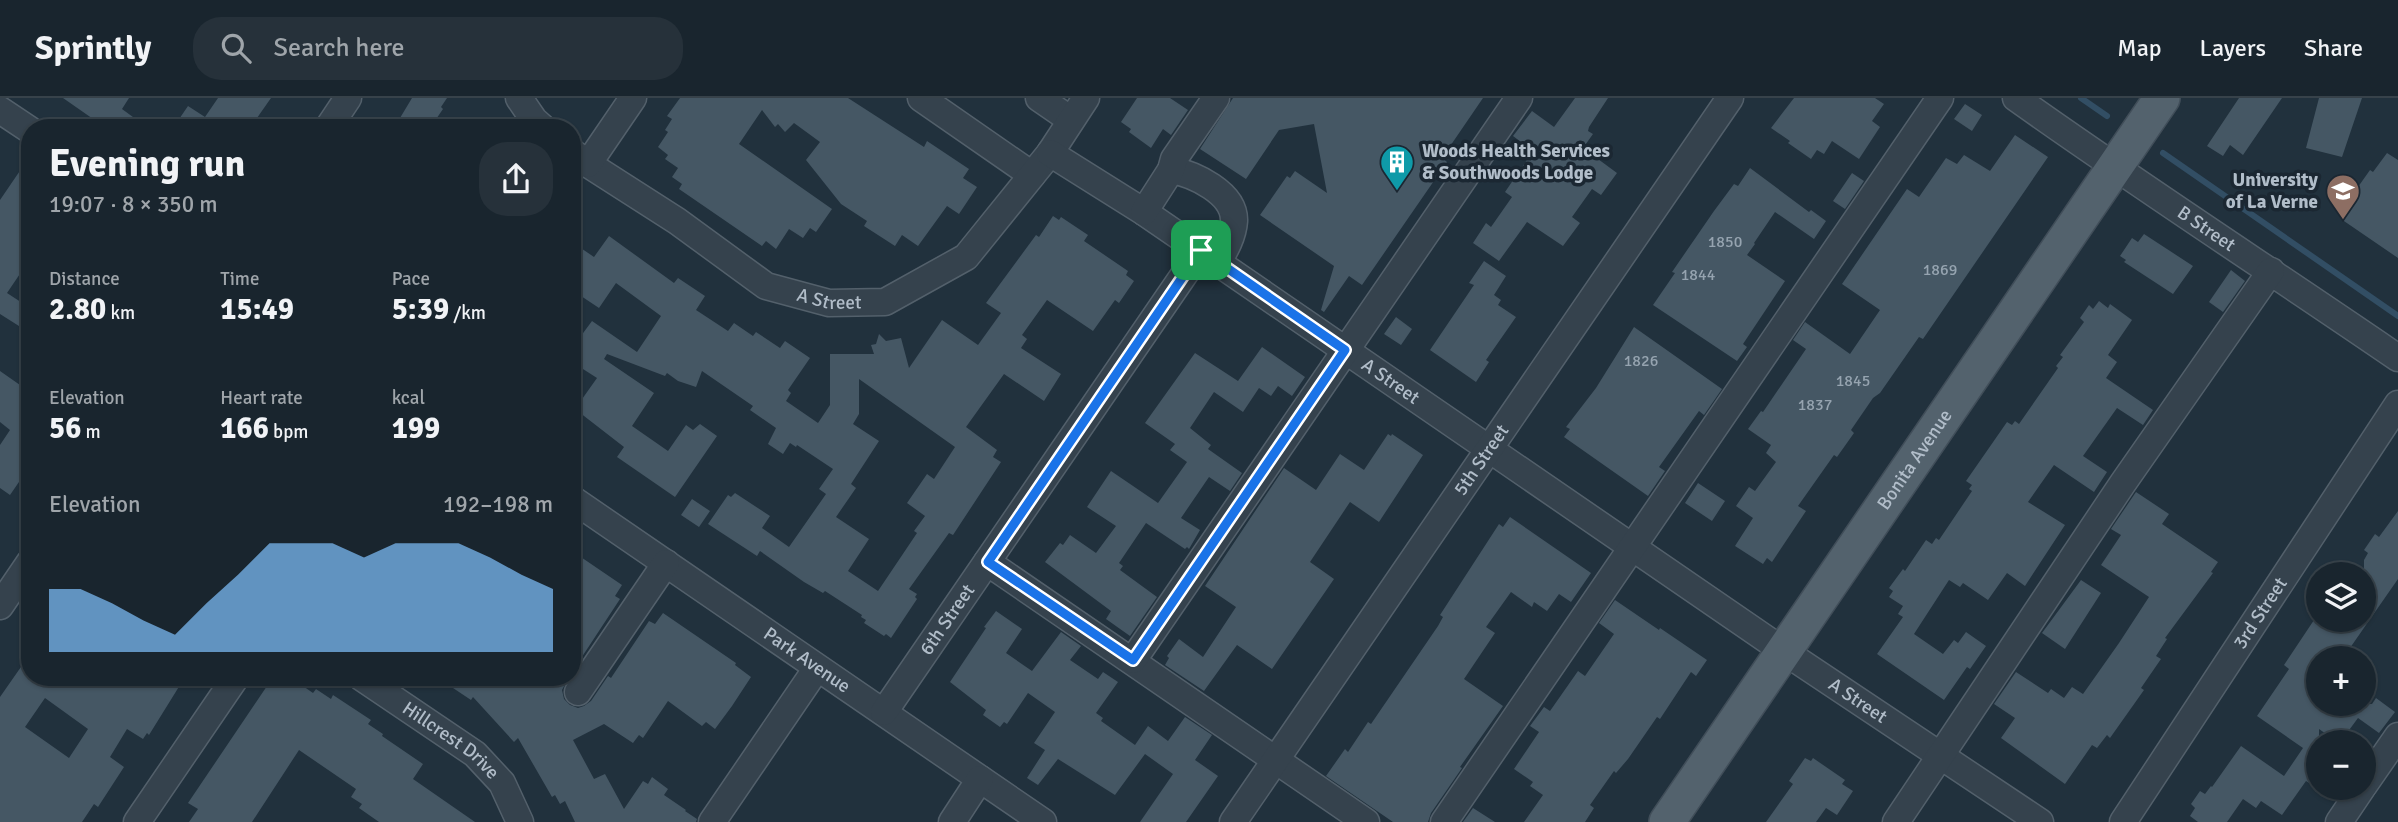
<!DOCTYPE html>
<meta charset="utf-8">
<style>
:root{--surface:#19252e;--page:#26313a;--text:#f1f3f6;--muted:#9fa5aa;--line:#37424a;--accent:#80c2fe}
body{margin:0;font-family:Signika,sans-serif;background:var(--page);color:var(--text);height:100vh;display:flex;flex-direction:column;font-size:26px;white-space:nowrap}
*{box-sizing:border-box;margin:0}
p{font-size:23px;color:var(--muted)}
.icon{flex:none;width:38px;height:38px;fill:none;stroke:currentColor;stroke-width:2;stroke-linecap:round;stroke-linejoin:round}
.map{position:relative;flex:1;overflow:hidden}
.sheet{position:absolute;left:21px;top:21px;width:560px;height:567px;display:flex;flex-direction:column;background:var(--surface);border-radius:28px;box-shadow:0 2px 5px #0004,0 0 0 2px var(--line)}
.sheet>*{flex:none}
.fabs{position:absolute;left:2306px;top:464px;display:grid;gap:14px}
.fabs a{display:grid;place-items:center;width:70px;height:70px;border-radius:50%;background:var(--surface);box-shadow:0 2px 5px #0004,0 0 0 2px var(--line);font-size:35px}
.pin{position:absolute;display:grid;place-items:center;width:60px;height:60px;color:#fff;margin:-30px;border-radius:14px;box-shadow:0 4px 10px #0006}
.round{display:grid;place-items:center;flex:none;width:74px;height:74px;border-radius:28px;background:var(--page)}
.summary{display:flex;align-items:center;justify-content:space-between;height:119px;padding:0 28px}
h1{font-size:38px;font-weight:700;line-height:52px}
.stats{display:grid;grid-template-columns:repeat(3,1fr);gap:10px;height:119px;padding:7px 28px}
.stats div{display:grid;align-content:center}
.stats b{font-size:30px;font-weight:700}
.stats small{font-size:19px;font-weight:400}
.stats p{font-size:19px}
.chart{height:196px;padding:14px 28px}
.chart p{display:flex;justify-content:space-between}
.chart svg{width:100%;height:126px;margin-top:7px;fill:var(--accent);opacity:.7}
header{display:flex;align-items:center;gap:42px;box-sizing:border-box;height:98px;padding:0 35px;background:var(--surface);border-bottom:2px solid var(--line)}
header strong{font-size:33px}
nav{display:flex;gap:38px;margin-inline-start:auto;font-size:24px}
.search{width:490px;height:63px;background:var(--page);display:flex;align-items:center;gap:18px;box-sizing:border-box;padding:0 24px;border-radius:28px;color:var(--muted);font-size:26px}
.map>svg:first-child{display:block}
.lines{fill:none;stroke-linecap:round;stroke-linejoin:round}
.stream{stroke:#324e64;stroke-width:6}
.building{fill:#455764;fill-rule:evenodd}
.minor-casing{stroke:#53606b;stroke-width:29}
.major-casing{stroke:#414e59;stroke-width:38}
.minor{stroke:#35424d;stroke-width:26}
.major{stroke:#53626d;stroke-width:35}
.route-casing{stroke:#fff;stroke-width:14}
.route{stroke:#1a73e8;stroke-width:9}
.labels{text-anchor:middle;dominant-baseline:central;stroke-width:7;stroke-linejoin:round;paint-order:stroke}
.number-label{font-size:16px;fill:#96a4b0}
.poi-label{font-size:19px;font-weight:bold;fill:#b1bdc9;stroke:#1b2732;text-anchor:start}
.street-label{font-size:19px;fill:#b1bdc9;stroke:#1b2732}
</style>
<header>
<strong>Sprintly</strong>
<div class="search"><svg class="icon" aria-label="search" viewBox="0 0 24 24"><circle cx="10" cy="10" r="6"/><path d="M15 15l6 6"/></svg>Search here</div>
<nav><a>Map</a><a>Layers</a><a>Share</a></nav>
</header>
<div class="map">
<svg width="2398" height="724" viewBox="0 0 2398 724">
<rect width="100%" height="100%" fill="#21313d"/>
<g class="lines">
<path class="stream" d="M2081 0 2107 18
M2163 55 2398 218"/>
</g>
<path class="building" d="M63 0H129L122 11 148 30H106Z
M218 0H271L250 30H173L188 8 205 19Z
M412 0H447L441 9 443 11 430 30H394Z
M680 0H848L924 49 927 43 969 71 963 80 977 89 959 116 947 108 918 148 902 137 895 148 864 128 867 123 841 106 806 62 820 44 794 25 785 34 778 26 775 29 762 12 739 46 832 111 816 134 810 130 803 140 789 131 776 151 766 143 762 148 679 91 682 86 672 79 678 70 665 61 668 57 658 49 668 34 665 32 672 21 667 18Z
M1137 0H1170L1188 12 1171 37 1163 31 1151 50 1129 34 1131 31 1121 24Z
M1233 0H1483L1442 60 1447 64 1362 187 1349 178 1324 214 1321 212 1334 168 1260 117 1287 78 1290 80 1295 73 1327 95 1314 26 1279 32 1246 81 1200 51Z
M1575 0H1608L1589 29 1588 33 1593 36 1583 50 1617 75 1601 97 1592 91 1572 119 1580 125 1563 148 1527 124 1499 163 1473 145 1486 125 1491 129 1512 99 1505 94 1533 53 1513 38 1532 13 1554 29Z
M1794 0H1875L1884 6 1872 23 1880 29 1859 61 1832 43 1824 56 1817 52 1811 61 1788 45 1790 43 1771 30Z
M2239 0H2282L2243 57 2230 47 2223 58 2207 48Z
M2319 0H2362L2342 59 2306 50Z
M1965 6 1982 17 1972 33 1954 21Z
M2015 37 2048 59 1923 241 1919 239 1880 295 1873 300 1851 332 1854 335 1837 359 1834 357 1798 408 1806 413 1772 464 1767 460 1763 466 1735 448 1753 420 1736 408 1749 389 1755 393 1776 364 1766 355 1771 347 1748 331 1761 313 1763 314 1806 251 1793 242 1805 224 1850 256 1880 212 1842 186 1907 91 1919 99 1946 60 1957 66 1964 57 1990 73Z
M2387 55 2398 62V160L2341 121 2356 99 2353 96 2370 72 2373 74Z
M30 58V161L7 195 30 210V235L0 216V102Z
M1750 70 1809 114 1811 112 1826 123 1814 141 1775 114 1754 145 1755 146 1747 157 1785 183 1743 246 1747 249 1737 263 1653 207 1675 175 1672 174 1714 113 1734 86 1738 88Z
M1852 75 1864 83 1845 111 1833 103Z
M1053 118 1059 122 1061 119 1088 137 1084 143 1128 173 1126 177 1134 183 1119 205 1115 202 1093 233 1047 202 1022 237 1027 241 1021 250 1061 276 1044 303 1004 276 966 329 997 352 993 359 1001 364 953 437 949 435 909 491 917 496 915 499 917 501 891 540 886 536 884 538 864 525 866 522 861 519 862 517 825 493 823 495 804 484 760 453 757 458 708 426 728 397 731 399 735 395 770 418 762 430 789 449 826 396 819 391 833 371 797 347 796 349 790 345 783 356 768 346 776 330 750 312 753 308 702 273 696 289 678 283 667 275 665 278 607 256 604 261 654 295 632 328 668 353 686 327 693 332 700 326 717 338 675 399 617 359 624 349 575 311 597 280 572 264V250L592 223 637 254 661 218 616 185 599 210 572 192V144L594 159 609 138 674 185 678 180 705 198 696 212 728 233 734 225 753 238 756 234 780 250 785 243 810 260 788 292 791 295 786 303 818 325 830 307V256H874L871 247 876 246 879 236 886 243 901 240 909 270 942 222 978 247 1001 215 986 205 1036 137 1039 139ZM859 281 955 349 934 381 927 376 907 405 925 418 914 433 917 435 878 493 848 473 869 441 836 419 856 390 851 386 879 343 853 326 859 316Z
M2144 136 2193 168 2173 196 2124 164 2126 162 2120 158 2132 140 2138 144Z
M1484 163 1506 178 1494 197 1501 202 1498 207 1516 219 1486 262 1489 264 1476 284 1430 252 1474 187 1469 185Z
M2231 172 2245 183 2223 214 2209 204Z
M2099 203 2108 210 2110 206 2132 222 2108 257 2117 264 2106 280 2153 312 2143 327 2117 310 2083 358 2107 374 2094 394 2054 367 2028 404 2065 427 2025 488 2007 475 1988 502 1963 485 1960 489 1949 482 1914 536 1943 556 1954 542 1958 545 1966 534 1986 548 1970 571 1967 569 1944 602 1877 556 1903 519 1898 516 1903 508 1889 499 1893 493 1889 490 1903 471 1905 473 1926 442 1932 446 1936 440 1939 442 1972 393 1969 391 1972 387 1966 383 2007 324 2012 327 2015 323 2019 326 2058 270 2056 268 2063 259 2060 257 2084 224 2080 220 2089 207 2093 211Z
M1396 219 1412 231 1401 247 1384 236Z
M1634 229 1722 291 1704 317 1699 313 1659 369 1665 373 1648 398 1564 339 1570 331 1566 329 1596 290Z
M1262 249 1305 279 1292 298 1278 288 1271 298 1259 290 1243 314 1214 294 1190 330 1211 347 1208 351 1242 375 1230 393 1209 379 1181 420 1200 432 1189 451 1187 449 1185 451 1146 425 1119 465 1123 468 1120 472 1157 499 1130 538 1106 521 1111 513 1045 464 1060 445 1063 447 1070 437 1096 455 1116 428 1087 409 1111 373 1158 405 1187 364 1170 352 1175 346 1145 325 1195 255 1238 283Z
M0 273 30 294V368L10 397 0 390V347L10 332 0 324Z
M1388 336 1391 338 1392 336 1423 357 1379 424 1350 404 1310 464 1334 481 1272 571 1237 547 1204 593 1165 567 1169 560 1167 558 1179 541 1203 559 1236 509 1205 488 1284 370 1316 392 1340 356 1364 372Z
M1698 385 1725 403 1712 423 1685 405Z
M2136 394 2169 416 2162 426 2218 464 2211 474 2213 475 2165 540 2167 541 2156 558 2161 561 2141 590 2144 592 2110 640 2107 637 2097 650 2092 647 2065 686 2001 640 2015 620 1994 606 2016 574 2048 595 2051 591 2064 600 2072 589 2083 596 2119 545 2149 499 2101 467 2121 437 2111 431Z
M692 401 710 413 699 429 681 417Z
M2398 413V481L2343 560H2319V606H2372L2376 600 2395 614 2379 635 2358 620 2341 643 2338 641 2336 643 2319 631V691L2306 683 2282 717 2261 703 2256 710 2243 701 2227 724H2198L2190 718 2195 710 2191 706 2200 693 2205 696 2211 688 2212 689 2241 648 2284 678 2303 650 2257 618 2289 571 2284 567 2314 522H2364V462L2368 455 2364 452 2375 436 2379 439Z
M1510 419 1591 475 1571 504 1559 496 1547 513 1534 504 1532 509 1511 494 1486 529 1495 535 1464 581 1503 608 1460 669 1462 670 1431 715 1428 724H1393L1326 678 1345 651 1348 654 1368 624 1371 626 1438 528 1443 519 1440 517 1499 426 1503 429Z
M572 453 622 487 615 498 620 501 572 574Z
M2081 482 2101 495 2065 551 2042 535Z
M1615 502 1659 532 1660 530 1707 562 1696 578 1691 574 1660 621 1657 619 1628 661 1616 675 1614 673 1590 707 1594 710 1585 724H1524L1543 697 1530 688 1533 684 1514 671 1539 634 1530 628 1544 609 1550 613 1578 573 1585 578 1614 536 1599 525Z
M996 513 1022 531 1006 555 1032 573 1061 534 1081 548 1070 562 1098 581 1103 574 1118 584 1096 615 1103 620 1101 623 1135 647 1148 628 1168 643 1185 619 1212 637 1195 662 1218 678 1186 724H1140L1173 676 1145 656 1115 697 1058 661 1038 687 1027 680 1045 652 1034 645 1055 614 1028 595 1007 626 1004 624 1000 629 983 617 986 612 950 584 986 530 984 529Z
M663 515 736 565 735 567 751 579 732 608 715 631 706 624 702 628 668 603 643 640 639 637 633 645 604 626 573 642 594 681 605 676 624 711 643 683 648 686 652 679 668 691 664 697 686 712 685 713 697 721 696 724H575L565 703 560 706 555 697 552 699 518 640 514 644 473 599 471 602 453 590 458 583 455 579H569L562 592 564 601 570 607 578 610 584 608 591 603 608 578 611 580 649 523 655 526Z
M30 556V579H185L149 637 147 635 143 641 127 631 110 659 124 669 98 709 94 706 82 724H0V599ZM45 600 88 631 69 660 25 629Z
M278 579H290L313 595 316 591 331 601 333 597 371 622 368 626 383 636 382 638 423 666 413 681 475 724H379L359 710 362 706 351 699 356 691 299 652 252 724H189L198 711 188 705 267 588 271 590Z
M1805 660 1811 663 1813 660 1845 682 1842 686 1853 693 1837 717 1826 710 1816 724H1766L1793 686 1789 683Z
M1473 710 1495 724H1463Z"/>
<g class="lines">
<g class="minor-casing">
<g id="minor">
<path d="M519 0 534 22 543 30"/>
<path d="M921 0 1032 77"/>
<path d="M1039 0 1071 22"/>
<path id="s1" d="M2016 0C2141 89 2271 173 2398 260"/>
<path d="M0 12 30 32"/>
<path d="M328 30 348 0"/>
<path id="s2" d="M572 54 588 66 677 123 766 188 829 205 885 204 966 159 1050 55 1086 0"/>
<path id="s3" d="M1050 55 1144 114 1785 554 2040 724"/>
<path d="M588 66 633 0"/>
<path d="M1171 72C1194 76 1235 95 1234 123 1233 138 1225 152 1218 164"/>
<path d="M1144 114 1171 72 1174 61 1216 0"/>
<path id="s4" d="M572 401 1043 724"/>
<path d="M987 464 1366 724"/>
<path d="M0 508 30 464"/>
<path d="M1133 562 1519 0"/>
<path id="s5" d="M361 579 475 656 502 685 520 724"/>
<path d="M578 594 666 465"/>
<path id="s6" d="M884 614 1201 152"/>
<path d="M2364 687 2398 638"/>
<path d="M137 724 236 579"/>
<path d="M712 724 817 570"/>
<path d="M952 724 980 681"/>
<path id="s7" d="M1233 724 1730 0"/>
<path d="M1444 724 1940 0"/>
<path d="M1896 724 2123 385 2271 173"/>
<path id="s8" d="M2123 724 2398 306"/>
<path d="M2339 724 2362 690"/>
</g>
</g>
<g class="major-casing">
<g id="major">
<path id="s9" d="M1667 724 2162 0"/>
</g>
</g>
<use href="#minor" class="minor"/>
<use href="#major" class="major"/>
</g>
<g class="lines">
<g class="route-casing">
<path id="route" d="M1201 152 1345 252 1133 562 988 464Z"/>
</g>
<use href="#route" class="route"/>
</g>
<defs>
<g id="building-pin" transform="scale(1.75)"><path d="M0 17L-7.5 6A9.5 9.5 0 1 1 7.5 6Z" fill="#0f9aa8" stroke="#1b2732"/><path d="M-4-6H4V6H1V3H-1V6H-4ZM-2.5-4.3h1.7v1.8h-1.7ZM.8-4.3h1.7v1.8H.8ZM-2.5-1h1.7V.8h-1.7ZM.8-1h1.7V.8H.8Z" fill="#fff"/></g>
<g id="university-pin" transform="scale(1.75)"><path d="M0 17L-7.5 6A9.5 9.5 0 1 1 7.5 6Z" fill="#8d6e63" stroke="#1b2732"/><path d="M0-5L7-2L0 1L-7-2ZM-4 1L0 2.5L4 1V4Q0 6-4 4Z" fill="#fff"/></g>
</defs>
<g fill-rule="evenodd">
<use href="#building-pin" x="1397" y="64"/>
<use href="#university-pin" x="2343" y="93"/>
</g>
<g class="labels">
<g class="number-label">
<text x="1725" y="144">1850</text>
<text x="1940" y="172">1869</text>
<text x="1698" y="177">1844</text>
<text x="1641" y="263">1826</text>
<text x="1853" y="283">1845</text>
<text x="1815" y="307">1837</text>
</g>
<g class="poi-label">
<text x="1422" y="53">Woods Health Services<tspan x="1422" dy="22">&amp; Southwoods Lodge</tspan></text>
<text x="2318" y="82" text-anchor="end">University<tspan x="2318" dy="22">of La Verne</tspan></text>
</g>
<g class="street-label">
<text stroke="none"><textPath href="#s1" startOffset="231">B Street</textPath></text>
<text stroke="none"><textPath href="#s2" startOffset="301">A Street</textPath></text>
<text stroke="none"><textPath href="#s3" startOffset="410">A Street</textPath></text>
<text stroke="none"><textPath href="#s7" startOffset="439">5th Street</textPath></text>
<text stroke="none"><textPath href="#s9" startOffset="439">Bonita Avenue</textPath></text>
<text stroke="none"><textPath href="#s8" startOffset="250">3rd Street</textPath></text>
<text stroke="none"><textPath href="#s6" startOffset="112">6th Street</textPath></text>
<text stroke="none"><textPath href="#s4" startOffset="285">Park Avenue</textPath></text>
<text stroke="none"><textPath href="#s3" startOffset="976">A Street</textPath></text>
<text stroke="none"><textPath href="#s5" startOffset="110">Hillcrest Drive</textPath></text>
</g>
</g>
</svg>
<div class="fabs">
<a><svg class="icon" aria-label="layers" viewBox="0 0 24 24"><path d="M12 4l9 5-9 5-9-5zM3 14l9 5 9-5"/></svg></a>
<a>+</a>
<a>−</a>
</div>
<div class="pin" style="left:1201px;top:152px;background:#1e9e55"><svg class="icon" aria-label="arrive" viewBox="0 0 24 24"><path d="M6 21V4h12l-3 4 3 4H6"/></svg></div>
<section class="sheet">
<div class="summary"><div><h1>Evening run</h1><p>19:07 · 8 × 350 m</p></div><a class="round"><svg class="icon" aria-label="share" viewBox="0 0 24 24"><path d="M12 15V3M7 8l5-5 5 5M5 13v7h14v-7"/></svg></a></div>
<div class="stats">
<div><p>Distance</p><b>2.80<small> km</small></b></div>
<div><p>Time</p><b>15:49</b></div>
<div><p>Pace</p><b>5:39<small> /km</small></b></div>
</div>
<div class="stats">
<div><p>Elevation</p><b>56<small> m</small></b></div>
<div><p>Heart rate</p><b>166<small> bpm</small></b></div>
<div><p>kcal</p><b>199</b></div>
</div>
<div class="chart"><p><span>Elevation</span>192–198 m</p>
<svg viewBox="0 0 160 44" preserveAspectRatio="none"><path d="M0 44V22L10 22L20 27L30 33L40 38L50 27L60 17L70 6L80 6L90 6L100 11L110 6L120 6L130 6L140 11L150 17L160 22V44z"/></svg>
</div>
</section>
</div>
